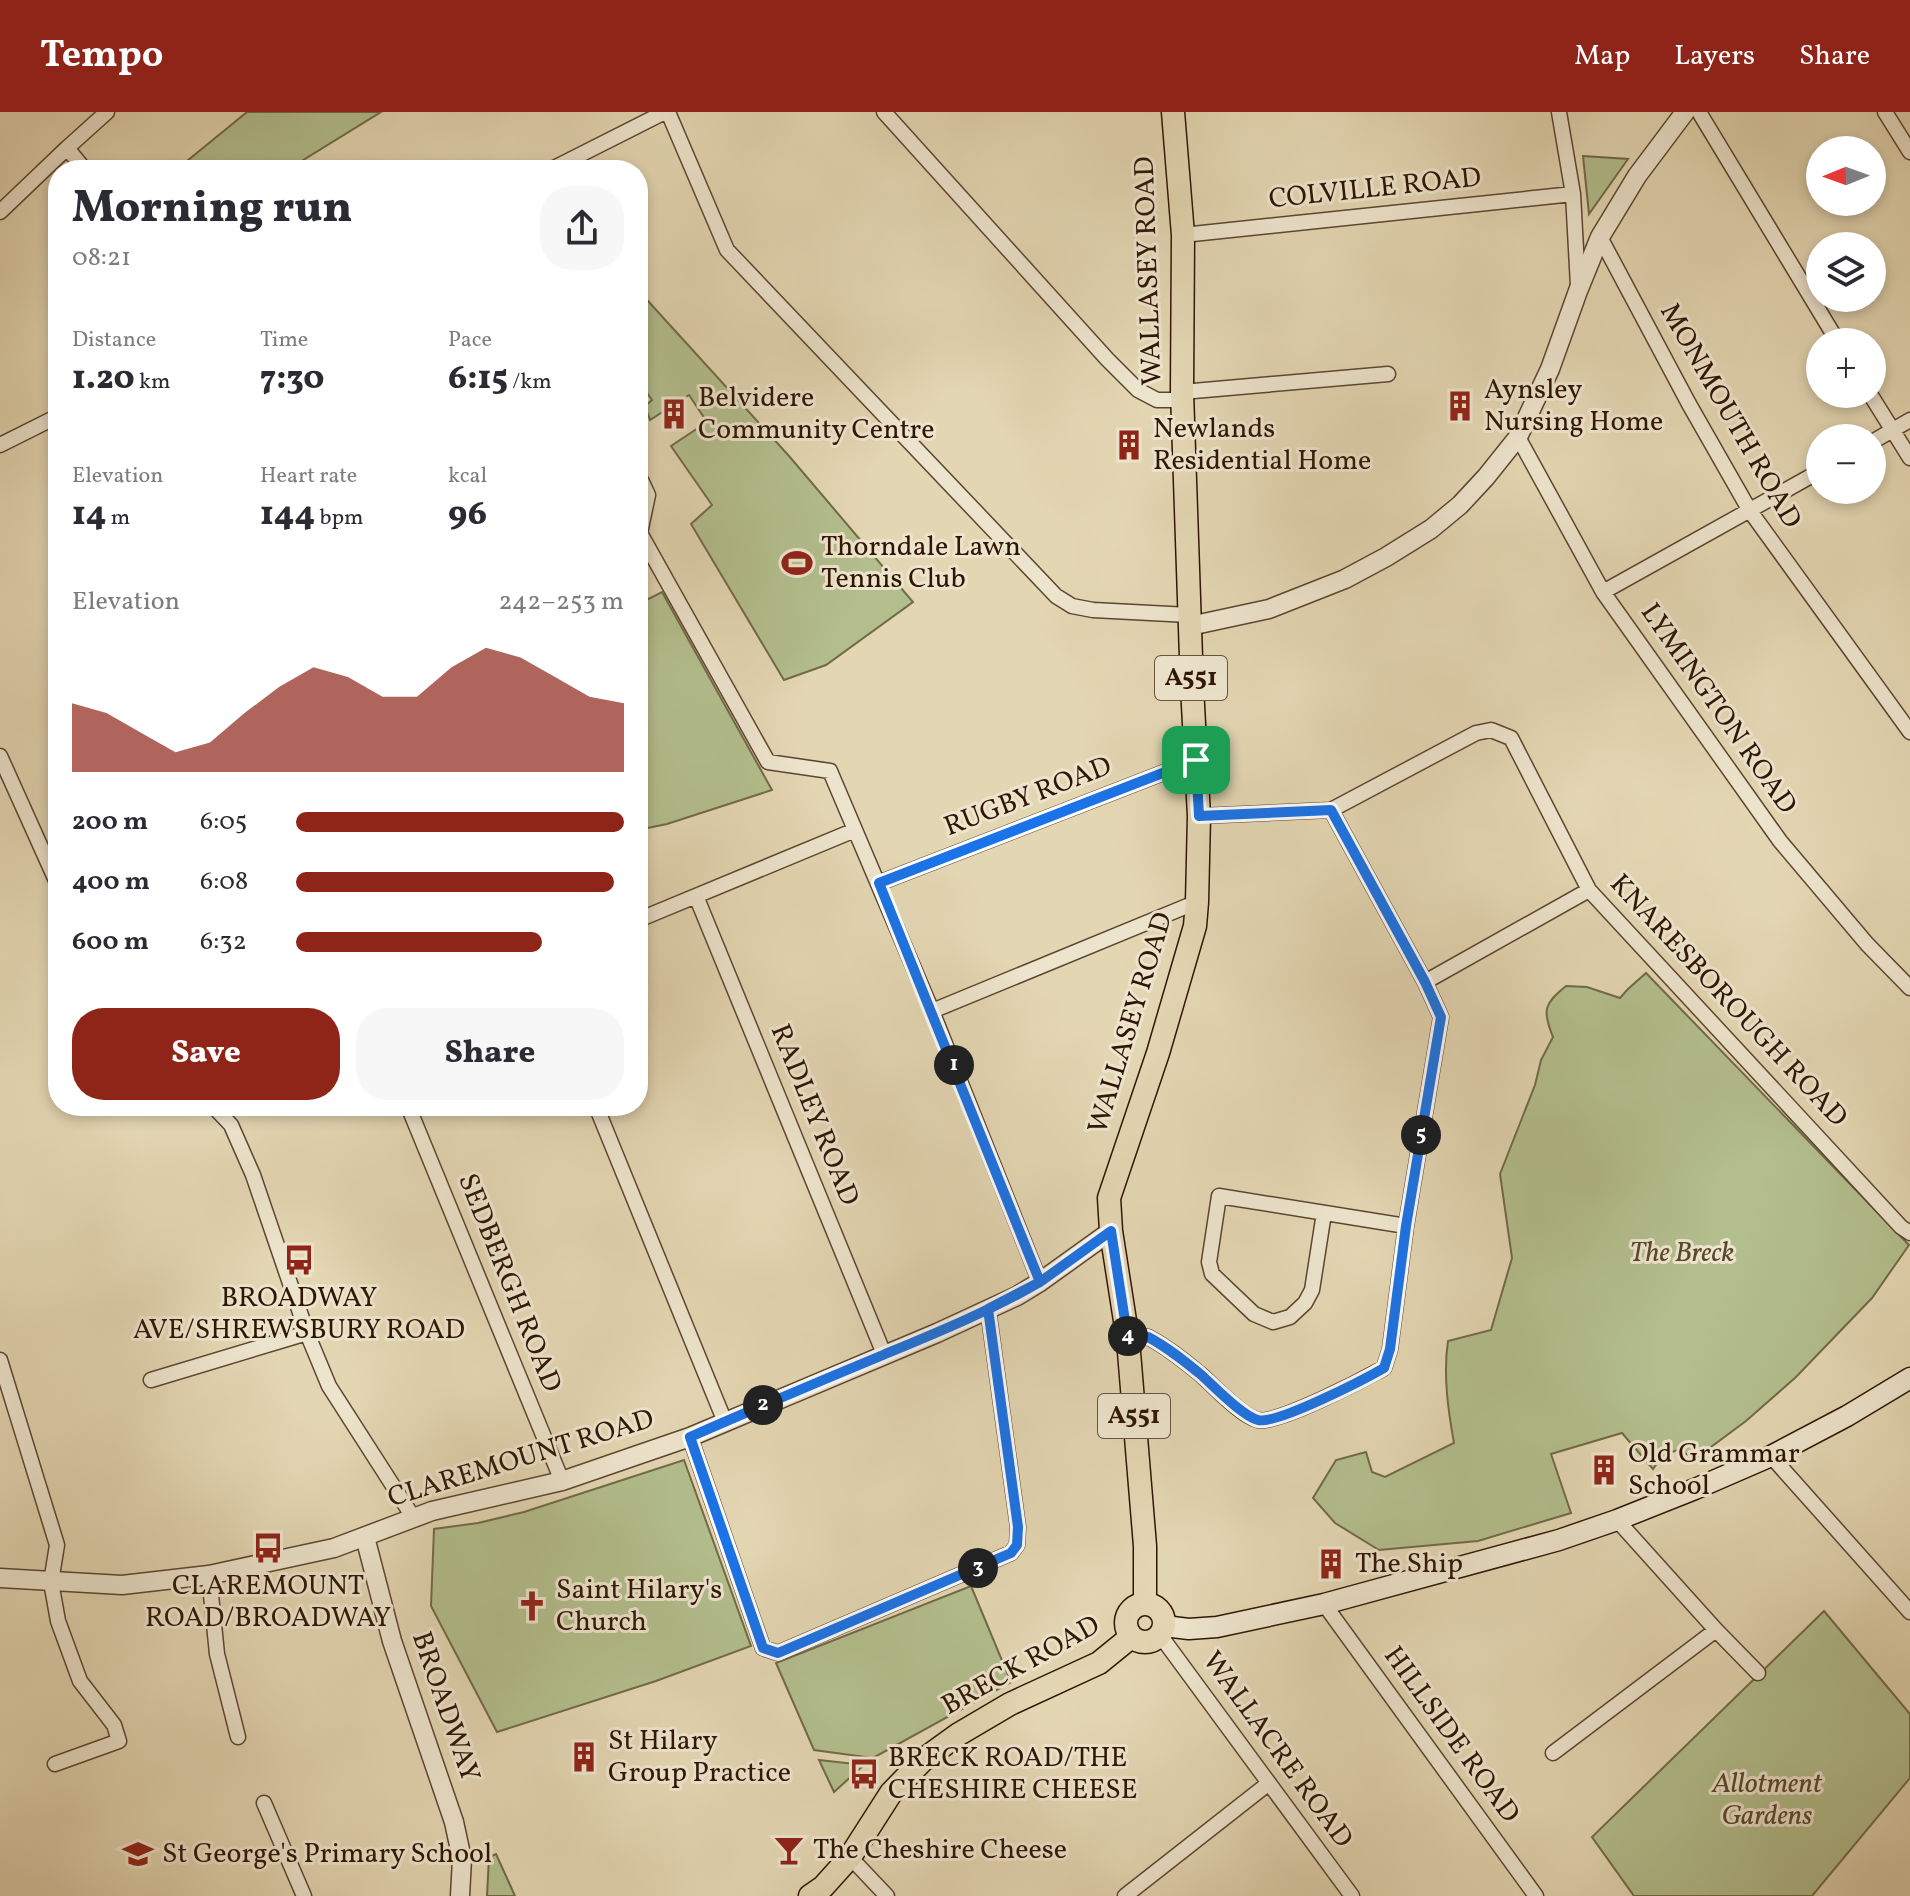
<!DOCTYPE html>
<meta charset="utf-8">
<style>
:root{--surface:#fff;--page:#f7f7f7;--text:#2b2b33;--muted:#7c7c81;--accent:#8f2418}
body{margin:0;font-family:Vollkorn,serif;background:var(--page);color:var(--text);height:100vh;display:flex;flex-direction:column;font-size:30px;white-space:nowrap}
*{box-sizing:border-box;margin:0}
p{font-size:26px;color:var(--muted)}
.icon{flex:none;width:44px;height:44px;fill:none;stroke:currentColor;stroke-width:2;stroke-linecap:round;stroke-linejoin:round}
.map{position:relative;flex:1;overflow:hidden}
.drawer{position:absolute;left:48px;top:48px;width:600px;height:956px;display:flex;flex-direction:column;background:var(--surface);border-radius:32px;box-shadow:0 4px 12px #0003}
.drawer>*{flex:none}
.needle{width:52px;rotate:269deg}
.fabs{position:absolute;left:1806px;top:24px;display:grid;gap:16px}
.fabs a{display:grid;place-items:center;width:80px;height:80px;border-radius:50%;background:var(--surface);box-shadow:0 4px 12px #0003;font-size:40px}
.pin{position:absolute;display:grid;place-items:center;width:68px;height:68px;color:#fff;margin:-34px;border-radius:16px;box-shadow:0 4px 12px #0006}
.km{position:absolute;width:40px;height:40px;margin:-20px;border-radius:50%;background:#222;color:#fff;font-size:22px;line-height:40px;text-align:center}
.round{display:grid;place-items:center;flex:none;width:84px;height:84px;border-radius:32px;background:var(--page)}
.overview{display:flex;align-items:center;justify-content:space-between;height:136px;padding:0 24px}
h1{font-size:44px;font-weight:800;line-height:60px}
.figures{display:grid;grid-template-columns:repeat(3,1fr);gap:12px;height:136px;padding:8px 24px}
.figures div{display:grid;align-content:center}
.figures b{font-size:34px;font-weight:800}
.figures small{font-size:22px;font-weight:400}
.figures p{font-size:22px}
.chart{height:224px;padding:16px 24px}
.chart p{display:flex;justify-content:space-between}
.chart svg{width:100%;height:144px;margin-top:8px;fill:var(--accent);opacity:.7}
.primary-button{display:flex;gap:16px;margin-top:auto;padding:16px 24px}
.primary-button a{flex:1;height:92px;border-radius:32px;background:var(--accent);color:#fff;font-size:32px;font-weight:800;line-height:92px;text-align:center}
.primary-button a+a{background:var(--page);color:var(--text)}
ul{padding:0 24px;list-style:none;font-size:26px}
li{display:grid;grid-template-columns:128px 96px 1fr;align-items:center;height:60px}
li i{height:20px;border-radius:10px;background:var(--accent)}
header{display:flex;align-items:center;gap:48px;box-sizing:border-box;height:112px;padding:0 40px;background:var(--accent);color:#fff}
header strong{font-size:38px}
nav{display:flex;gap:44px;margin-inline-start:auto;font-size:28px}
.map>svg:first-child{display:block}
.green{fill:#b3be8d;stroke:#716a48;stroke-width:2}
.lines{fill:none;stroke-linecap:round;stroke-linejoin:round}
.minor-casing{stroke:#5c4630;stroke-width:17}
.tertiary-casing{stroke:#5c4630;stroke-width:21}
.secondary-casing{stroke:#2f1604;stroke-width:23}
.primary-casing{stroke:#2f1604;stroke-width:25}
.minor{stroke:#ede4cd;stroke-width:14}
.tertiary{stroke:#ede4cd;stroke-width:18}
.secondary{stroke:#ede4cd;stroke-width:20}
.primary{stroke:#e3d6b2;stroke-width:22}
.route-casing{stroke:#fff;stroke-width:16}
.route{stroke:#1a73e8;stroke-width:10}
.labels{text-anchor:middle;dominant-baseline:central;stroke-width:6;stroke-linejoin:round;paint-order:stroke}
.shield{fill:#ede4cd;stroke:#685440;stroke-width:2}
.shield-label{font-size:26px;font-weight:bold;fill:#2f1604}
.street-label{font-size:28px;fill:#2f1604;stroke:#ede4cd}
.poi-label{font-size:28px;fill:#2f1604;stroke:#ede4cd;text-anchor:start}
.park-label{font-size:28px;font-style:italic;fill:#57482d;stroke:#ede4cd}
</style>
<header>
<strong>Tempo</strong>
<nav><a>Map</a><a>Layers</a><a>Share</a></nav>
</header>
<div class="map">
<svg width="1910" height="1784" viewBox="0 0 1910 1784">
<rect width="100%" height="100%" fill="#e3d6b2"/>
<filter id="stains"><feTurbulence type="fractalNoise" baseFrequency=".0025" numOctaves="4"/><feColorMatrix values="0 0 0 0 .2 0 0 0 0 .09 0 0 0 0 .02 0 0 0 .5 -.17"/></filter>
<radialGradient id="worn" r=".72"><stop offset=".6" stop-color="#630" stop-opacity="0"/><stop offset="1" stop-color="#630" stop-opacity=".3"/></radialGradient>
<path class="green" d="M247 0H381L287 58H192L187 49Z
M1583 44 1628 47 1589 102Z
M638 178 789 344 913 490 826 553 784 568 691 412 712 393 671 334 707 310 689 283 650 308 645 294 652 288 647 281 638 286Z
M662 480 772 678 667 712 638 718V492Z
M1646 861 1909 1133 1872 1186 1796 1265 1746 1309 1696 1346 1677 1338 1662 1344 1653 1357 1622 1321 1551 1342 1571 1401 1478 1429 1379 1438 1335 1411 1313 1386 1336 1348 1366 1340 1372 1360 1385 1365 1454 1331C1448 1298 1443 1262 1448 1229L1491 1218 1512 1146 1500 1062 1535 973 1541 948 1553 925C1542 898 1544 892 1566 874L1587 875 1620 886 1628 877Z
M684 1348 751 1534 656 1569 497 1620 431 1494 434 1417 478 1411 524 1400Z
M971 1474 1011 1570 873 1646 814 1638 776 1551Z
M1824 1499 1910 1602V1666L1812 1784H1634L1592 1725Z
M819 1648 864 1653 834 1680Z
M496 1742 515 1784H487L489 1745Z"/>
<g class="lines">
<g class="minor-casing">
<path id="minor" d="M668 0 727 138 1056 484 1072 494 1093 498 1189 503
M884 0 1107 247 1138 278 1157 288H1183
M1559 0 1573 82 1578 174
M1699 0 1838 230
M1885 0 1910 40
M67 36 85 58
M550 58 665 0
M0 100 67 36 107 0
M1183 123 1573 82
M1600 125 1689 292 1750 399 1910 620
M1182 280 1388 262
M1870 282 1910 346
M1518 325 1603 480 1780 729 1867 832 1910 876
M1872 330 1910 308
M0 333 58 304
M641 368 648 383 640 421 768 650 830 659 932 899 1040 1170
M1603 480 1820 359
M0 644 58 773
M1199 704 1331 698 1476 621 1491 618 1511 626 1589 778 1901 1115 1910 1121
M879 771 1196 648
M696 784 884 1242
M638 808 855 718
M1425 870 1589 778
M932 899 1197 790
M213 994 231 1013 253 1063 307 1221 329 1274 413 1405
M408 994 562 1369
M596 994 725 1310
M1324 1101 1312 1178 1305 1191 1290 1205 1273 1210 1254 1202 1212 1162 1209 1150 1219 1084 1406 1114
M1128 1228 1148 1225C1167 1235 1183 1248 1199 1261 1213 1273 1241 1304 1258 1308 1276 1313 1364 1267 1384 1256L1390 1237 1406 1114 1441 905 1425 870 1331 698
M0 1248 57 1433 51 1470 58 1509 80 1569 114 1613 119 1629 55 1652
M151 1268 307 1221
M690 1325 763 1536 778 1541 1011 1441 1017 1433 1018 1415 988 1197
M1771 1344 1910 1500
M1617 1408 1716 1518 1758 1561
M209 1463 217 1542 238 1625
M1324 1492 1536 1784
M1160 1523 1352 1784
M1553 1641 1716 1518
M264 1691 304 1784
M850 1745 887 1784
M1125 1784 1269 1671"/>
</g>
<g class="tertiary-casing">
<path id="tertiary" d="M1190 514 1269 497 1345 467 1386 445 1431 417 1460 393 1486 365 1518 325 1550 257 1578 179 1600 125 1637 64 1685 0
M365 1425 392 1529 454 1710 462 1747 460 1784
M0 1466 122 1473 209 1463 334 1436 432 1399 562 1369 690 1325 937 1221 1017 1184 1040 1170 1111 1119"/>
</g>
<g class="secondary-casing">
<path id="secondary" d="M1164 1514 1189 1517 1217 1515 1324 1492 1559 1428 1617 1408 1695 1377 1771 1344 1847 1304 1910 1266"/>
</g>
<g class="primary-casing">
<path id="primary" d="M1145 1491V1434L1128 1228 1111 1119 1109 1086 1158 941 1195 814 1197 790 1199 704 1192 575 1182 280 1183 123 1173 0
M1126 1511a19 19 0 1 1 38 0a19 19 0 1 1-38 0Z
M810 1784 823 1775 850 1745 891 1681 923 1648 959 1622 1010 1592 1099 1551 1131 1525"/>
</g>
<use href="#minor" class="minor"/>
<use href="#tertiary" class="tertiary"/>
<use href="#secondary" class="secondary"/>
<use href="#primary" class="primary"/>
</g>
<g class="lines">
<g class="route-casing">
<path id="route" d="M1196 648 879 771 1040 1170C990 1199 936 1221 883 1243 818 1270 754 1297 690 1325L763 1536 778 1541 1011 1441 1017 1433 1018 1415 988 1197 1040 1170 1111 1119 1128 1228 1148 1225C1167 1235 1183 1248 1199 1261 1213 1273 1241 1303 1258 1308 1276 1313 1365 1267 1384 1256L1390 1237 1406 1114 1441 905 1425 870 1331 698 1199 704 1196 648"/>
</g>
<use href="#route" class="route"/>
</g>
<defs>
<g id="building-bare" transform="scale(2.4)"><path d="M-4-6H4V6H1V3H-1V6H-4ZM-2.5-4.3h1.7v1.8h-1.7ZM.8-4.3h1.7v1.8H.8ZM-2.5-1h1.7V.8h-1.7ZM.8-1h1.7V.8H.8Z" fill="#8f2418" stroke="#ede4cd" stroke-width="2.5" paint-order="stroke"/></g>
<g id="stadium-bare" transform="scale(2.4)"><path d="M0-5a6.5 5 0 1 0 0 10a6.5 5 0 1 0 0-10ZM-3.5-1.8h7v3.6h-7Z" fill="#8f2418" stroke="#ede4cd" stroke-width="2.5" paint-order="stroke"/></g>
<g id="bus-bare" transform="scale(2.4)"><path d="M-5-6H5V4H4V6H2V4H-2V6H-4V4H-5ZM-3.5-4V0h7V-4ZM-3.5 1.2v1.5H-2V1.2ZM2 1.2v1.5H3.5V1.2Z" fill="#8f2418" stroke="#ede4cd" stroke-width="2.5" paint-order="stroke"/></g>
<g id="church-bare" transform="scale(2.4)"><path d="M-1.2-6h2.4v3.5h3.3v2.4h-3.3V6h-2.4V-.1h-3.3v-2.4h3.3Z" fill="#8f2418" stroke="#ede4cd" stroke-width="2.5" paint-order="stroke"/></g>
<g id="bar-bare" transform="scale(2.4)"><path d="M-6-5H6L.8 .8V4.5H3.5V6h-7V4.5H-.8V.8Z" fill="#8f2418" stroke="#ede4cd" stroke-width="2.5" paint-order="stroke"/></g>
<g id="school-bare" transform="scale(2.4)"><path d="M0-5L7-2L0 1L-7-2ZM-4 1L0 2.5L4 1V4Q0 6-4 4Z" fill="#8f2418" stroke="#ede4cd" stroke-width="2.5" paint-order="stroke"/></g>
</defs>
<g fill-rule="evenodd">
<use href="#building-bare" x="1460" y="294"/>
<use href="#building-bare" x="674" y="302"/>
<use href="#building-bare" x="1129" y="333"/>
<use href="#stadium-bare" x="797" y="451"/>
<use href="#bus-bare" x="299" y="1148"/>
<use href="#building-bare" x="1604" y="1358"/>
<use href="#bus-bare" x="268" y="1436"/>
<use href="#building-bare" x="1331" y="1452"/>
<use href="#church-bare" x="532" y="1494"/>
<use href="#building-bare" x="584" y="1645"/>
<use href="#bus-bare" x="864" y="1662"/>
<use href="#bar-bare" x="789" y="1738"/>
<use href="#school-bare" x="138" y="1742"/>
</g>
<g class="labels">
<g class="shield">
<rect x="1155" y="544" width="72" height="44" rx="6"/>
<rect x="1098" y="1282" width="72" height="44" rx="6"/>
</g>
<g class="shield-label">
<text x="1191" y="566">A551</text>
<text x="1134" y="1304">A551</text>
</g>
<g class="street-label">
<text transform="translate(1375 77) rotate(-6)">COLVILLE ROAD</text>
<text transform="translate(1149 159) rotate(-92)">WALLASEY ROAD</text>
<text transform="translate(1730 304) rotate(60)">MONMOUTH ROAD</text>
<text transform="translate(1718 597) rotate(55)">LYMINGTON ROAD</text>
<text transform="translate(1028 685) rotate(-21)">RUGBY ROAD</text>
<text transform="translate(1728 889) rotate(47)">KNARESBOROUGH ROAD</text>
<text transform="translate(1131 911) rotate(-73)">WALLASEY ROAD</text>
<text transform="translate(814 1003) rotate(68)">RADLEY ROAD</text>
<text transform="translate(509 1171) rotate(68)">SEDBERGH ROAD</text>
<text transform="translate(521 1347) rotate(-17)">CLAREMOUNT ROAD</text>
<text transform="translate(1021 1554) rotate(-29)">BRECK ROAD</text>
<text transform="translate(445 1595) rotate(71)">BROADWAY</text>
<text transform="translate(1451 1623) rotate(54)">HILLSIDE ROAD</text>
<text transform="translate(1277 1638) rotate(54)">WALLACRE ROAD</text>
</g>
<g class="poi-label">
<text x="1484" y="278">Aynsley<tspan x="1484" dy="32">Nursing Home</tspan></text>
<text x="698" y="286">Belvidere<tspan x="698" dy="32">Community Centre</tspan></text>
<text x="1153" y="317">Newlands<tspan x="1153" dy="32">Residential Home</tspan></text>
<text x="821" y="435">Thorndale Lawn<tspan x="821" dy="32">Tennis Club</tspan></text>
<text x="299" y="1186" text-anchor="middle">BROADWAY<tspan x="299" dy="32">AVE/SHREWSBURY ROAD</tspan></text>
<text x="1628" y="1342">Old Grammar<tspan x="1628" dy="32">School</tspan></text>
<text x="1355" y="1452">The Ship</text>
<text x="268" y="1474" text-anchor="middle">CLAREMOUNT<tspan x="268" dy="32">ROAD/BROADWAY</tspan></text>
<text x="556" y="1478">Saint Hilary's<tspan x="556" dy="32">Church</tspan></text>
<text x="608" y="1629">St Hilary<tspan x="608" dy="32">Group Practice</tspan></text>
<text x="888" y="1646">BRECK ROAD/THE<tspan x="888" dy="32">CHESHIRE CHEESE</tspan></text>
<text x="813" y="1738">The Cheshire Cheese</text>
<text x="162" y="1742">St George's Primary School</text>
</g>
<g class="park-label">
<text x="1682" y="1141">The Breck</text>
<text x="1767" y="1672">Allotment<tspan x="1767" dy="32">Gardens</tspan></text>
</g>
</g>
<rect width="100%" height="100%" filter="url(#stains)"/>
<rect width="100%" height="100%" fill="url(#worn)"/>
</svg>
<div class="fabs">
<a><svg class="needle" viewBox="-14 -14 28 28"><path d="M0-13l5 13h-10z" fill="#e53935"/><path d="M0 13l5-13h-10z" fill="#7c7c81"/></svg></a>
<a><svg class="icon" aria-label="layers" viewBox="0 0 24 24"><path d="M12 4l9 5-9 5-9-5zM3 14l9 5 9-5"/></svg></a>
<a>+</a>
<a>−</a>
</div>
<div class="pin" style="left:1196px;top:648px;background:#1e9e55"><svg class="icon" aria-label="arrive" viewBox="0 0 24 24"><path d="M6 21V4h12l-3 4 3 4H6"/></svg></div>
<b class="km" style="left:954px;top:953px">1</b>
<b class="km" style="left:763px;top:1293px">2</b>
<b class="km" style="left:978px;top:1456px">3</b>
<b class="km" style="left:1128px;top:1224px">4</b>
<b class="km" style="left:1421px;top:1023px">5</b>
<section class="drawer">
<div class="overview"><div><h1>Morning run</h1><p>08:21</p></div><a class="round"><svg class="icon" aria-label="share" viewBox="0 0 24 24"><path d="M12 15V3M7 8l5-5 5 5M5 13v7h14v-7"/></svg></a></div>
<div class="figures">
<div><p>Distance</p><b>1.20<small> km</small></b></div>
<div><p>Time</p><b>7:30</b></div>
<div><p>Pace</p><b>6:15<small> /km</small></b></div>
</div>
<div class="figures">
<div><p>Elevation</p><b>14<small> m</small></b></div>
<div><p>Heart rate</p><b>144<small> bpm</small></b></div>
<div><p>kcal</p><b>96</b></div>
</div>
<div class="chart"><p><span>Elevation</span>242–253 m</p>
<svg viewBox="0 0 160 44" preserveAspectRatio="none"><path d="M0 44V23L10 26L20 32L30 38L40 35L50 26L60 18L70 12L80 15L90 21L100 21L110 12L120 6L130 9L140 15L150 21L160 23V44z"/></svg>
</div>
<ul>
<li><b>200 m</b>6:05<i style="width:100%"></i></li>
<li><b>400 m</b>6:08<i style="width:97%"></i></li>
<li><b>600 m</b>6:32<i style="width:75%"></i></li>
</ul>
<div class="primary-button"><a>Save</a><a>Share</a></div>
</section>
</div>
